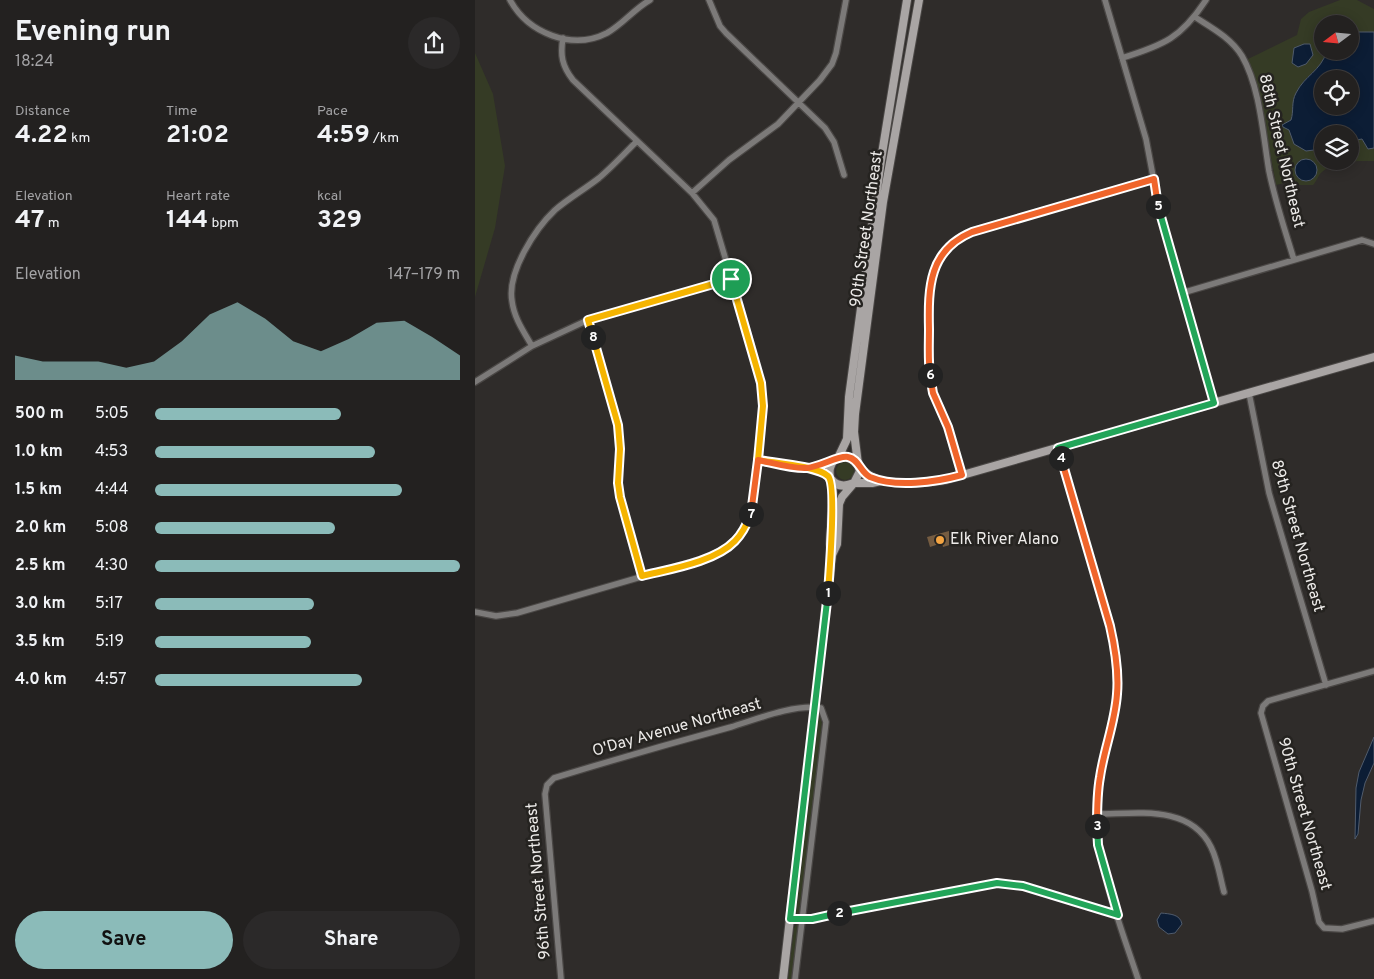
<!DOCTYPE html>
<meta charset="utf-8">
<style>
:root{--surface:#232120;--page:#2b2929;--text:#f1f3f6;--muted:#a3a3a5;--line:#403e3e;--accent:#8bbbb9}
body{margin:0;font-family:Overpass,sans-serif;background:var(--page);color:var(--text);height:100vh;display:flex;flex-direction:column;font-size:19px;white-space:nowrap}
*{box-sizing:border-box;margin:0}
p{font-size:16px;color:var(--muted)}
.icon{flex:none;width:28px;height:28px;fill:none;stroke:currentColor;stroke-width:2;stroke-linecap:round;stroke-linejoin:round}
.map{position:relative;flex:1;overflow:hidden}
.side{display:flex;flex-direction:column;background:var(--surface);width:475px}
.side>*{flex:none}
.needle{width:32px;rotate:254deg}
.tools{position:absolute;left:839px;top:15px;display:grid;gap:10px}
.tools a{display:grid;place-items:center;width:45px;height:45px;border-radius:50%;background:var(--surface);box-shadow:0 2px 12px #0003,0 0 0 1px var(--line);font-size:25px}
.pin{position:absolute;display:grid;place-items:center;width:42px;height:42px;color:#fff;margin:-21px;border:2px solid #fff;border-radius:50%;box-shadow:0 1px 5px #0007}
.km{position:absolute;width:25px;height:25px;margin:-12px;border-radius:50%;background:#222;color:#fff;font-size:14px;line-height:25px;text-align:center}
.round{display:grid;place-items:center;flex:none;width:52px;height:52px;border-radius:26px;background:var(--page)}
.head{display:flex;align-items:center;justify-content:space-between;height:85px;padding:0 15px}
h1{font-size:28px;font-weight:700;line-height:38px}
.stats{display:grid;grid-template-columns:repeat(3,1fr);gap:8px;height:85px;padding:5px 15px}
.stats div{display:grid;align-content:center}
.stats b{font-size:25px;font-weight:700}
.stats small{font-size:14px;font-weight:400}
.stats p{font-size:14px}
.chart{height:140px;padding:10px 15px}
.chart p{display:flex;justify-content:space-between}
.chart svg{width:100%;height:90px;margin-top:5px;fill:var(--accent);opacity:.7}
.action{display:flex;gap:10px;margin-top:auto;padding:10px 15px}
.action a{flex:1;height:58px;border-radius:30px;background:var(--accent);color:#111;font-size:20px;font-weight:700;line-height:58px;text-align:center}
.action a+a{background:var(--page);color:var(--text)}
ul{padding:0 15px;list-style:none;font-size:16px}
li{display:grid;grid-template-columns:80px 60px 1fr;align-items:center;height:38px}
li i{height:12px;border-radius:6px;background:var(--accent)}
main{display:flex;flex:1;min-height:0}
.map>svg:first-child{display:block}
.green{fill:#353b25}
.water{fill:#0c1d35;stroke:#505b6b;fill-rule:evenodd}
.building{fill:#755c41}
.lines{fill:none;stroke-linecap:round;stroke-linejoin:round}
.street-casing{stroke:#4a4745;stroke-width:8}
.secondary-casing{stroke:#4a4745;stroke-width:10}
.street{stroke:#7c7a79;stroke-width:5.5}
.secondary{stroke:#a9a5a4;stroke-width:8}
.split-1-casing{stroke:#fff;stroke-width:10}
.split-2-casing{stroke:#fff;stroke-width:10}
.split-3-casing{stroke:#fff;stroke-width:10}
.split-4-casing{stroke:#fff;stroke-width:10}
.split-5-casing{stroke:#fff;stroke-width:10}
.split-6-casing{stroke:#fff;stroke-width:10}
.split-7-casing{stroke:#fff;stroke-width:10}
.split-8-casing{stroke:#fff;stroke-width:10}
.split-9-casing{stroke:#fff;stroke-width:10}
.split-1{stroke:#f5b400;stroke-width:6}
.split-2{stroke:#22a559;stroke-width:6}
.split-3{stroke:#22a559;stroke-width:6}
.split-4{stroke:#f0652b;stroke-width:6}
.split-5{stroke:#22a559;stroke-width:6}
.split-6{stroke:#f0652b;stroke-width:6}
.split-7{stroke:#f0652b;stroke-width:6}
.split-8{stroke:#f5b400;stroke-width:6}
.split-9{stroke:#f5b400;stroke-width:6}
.poi-dot{fill:#f3a442;stroke:#252320;stroke-width:2}
.labels{text-anchor:middle;dominant-baseline:central;stroke-width:5;stroke-linejoin:round;paint-order:stroke}
.street-label{font-size:16px;fill:#edebe9;stroke:#252320}
.poi-label{font-size:16px;fill:#edebe9;stroke:#252320;text-anchor:start}
</style>
<main>
<section class="side">
<div class="head"><div><h1>Evening run</h1><p>18:24</p></div><a class="round"><svg class="icon" aria-label="share" viewBox="0 0 24 24"><path d="M12 15V3M7 8l5-5 5 5M5 13v7h14v-7"/></svg></a></div>
<div class="stats">
<div><p>Distance</p><b>4.22<small> km</small></b></div>
<div><p>Time</p><b>21:02</b></div>
<div><p>Pace</p><b>4:59<small> /km</small></b></div>
</div>
<div class="stats">
<div><p>Elevation</p><b>47<small> m</small></b></div>
<div><p>Heart rate</p><b>144<small> bpm</small></b></div>
<div><p>kcal</p><b>329</b></div>
</div>
<div class="chart"><p><span>Elevation</span>147–179 m</p>
<svg viewBox="0 0 160 44" preserveAspectRatio="none"><path d="M0 44V32L10 35L20 35L30 35L40 38L50 35L60 25L70 12L80 6L90 14L100 25L110 30L120 24L130 16L140 15L150 23L160 32V44z"/></svg>
</div>
<ul>
<li><b>500 m</b>5:05<i style="width:61%"></i></li>
<li><b>1.0 km</b>4:53<i style="width:72%"></i></li>
<li><b>1.5 km</b>4:44<i style="width:81%"></i></li>
<li><b>2.0 km</b>5:08<i style="width:59%"></i></li>
<li><b>2.5 km</b>4:30<i style="width:100%"></i></li>
<li><b>3.0 km</b>5:17<i style="width:52%"></i></li>
<li><b>3.5 km</b>5:19<i style="width:51%"></i></li>
<li><b>4.0 km</b>4:57<i style="width:68%"></i></li>
</ul>
<div class="action"><a>Save</a><a>Share</a></div>
</section>
<div class="map">
<svg width="899" height="979" viewBox="0 0 899 979">
<rect width="100%" height="100%" fill="#2f2c2a"/>
<path class="green" d="M865 0H882L899 9V32H875V24H848V51H852C846 69 838 69 828 83 819 95 820 107 816 120L808 124 814 130 816 137 831 151 847 149 848 161H875V141L882 138 887 139 893 149 899 148V161C883 161 860 160 847 172 843 175 842 181 838 185H823L818 181 801 185 789 118 771 60 822 35 826 19 834 12Z
M0 53 18 94 30 166 20 228 0 297Z
M361 471a9 9 0 1 1 18 0a9 9 0 1 1-18 0Z
M344 713 347 723 326 912 323 915 321 912Z
M322 924 324 927 318 979H313L319 928Z"/>
<path class="water" d="M875 32H899V148L893 149 887 139 875 141V134H848L847 149 831 151 819 144 814 130 808 127 807 125 816 120C819 111 816 102 821 93 830 75 845 72 852 51H875ZM848 79H875V106H848Z
M829 44H835L838 55 831 64 823 67 817 63 819 48Z
M820 170a11 11 0 1 1 22 0a11 11 0 1 1-22 0Z
M899 737V763L890 783 886 800 883 834 880 839 881 788 884 772Z
M686 913C695 914 705 914 707 924L700 933 693 934 684 927 682 920Z"/>
<path class="building" d="M474 531 478 544 468 547 467 543 455 547 452 537Z"/>
<g class="lines">
<g class="street-casing">
<path id="street" d="M35 0C53 33 97 51 132 33 148 24 159 9 175 0
M234 0 245 26 251 33 350 128 359 142 369 175
M630 0 671 139 684 208 739 403
M720 17C737 28 756 38 767 56 785 87 788 135 794 171 800 201 810 230 819 260L887 240 899 244
M647 58C689 45 706 38 731 0
M217 193 254 160 303 124 345 80 357 64 361 53 371 0
M707 293 819 260
M113 320 143 425 145 449 143 483 145 497 167 576
M57 346C49 332 39 318 37 301 32 272 60 229 80 210 94 198 110 189 124 178 137 167 150 153 162 141
M0 382 57 346 113 320 256 279
M774 393 794 493 851 685
M583 448 635 626C643 658 645 691 638 724 632 747 624 770 622 794 617 856 644 921 663 979
M283 460C300 463 343 466 355 478
M332 468 358 460
M487 475C483 460 479 443 473 428 469 415 461 405 458 393 453 374 454 355 454 336 453 293 451 251 497 231L679 179
M0 612 21 616 42 613 231 558C254 549 267 536 276 514L287 424 288 394 276 345 239 220 217 193 98 80C87 66 85 55 88 38
M899 671 793 701 788 706 786 713 837 891 844 922 849 928 867 929 899 921
M622 814C661 814 715 804 736 847 743 861 745 877 749 892
M315 919H337L522 883 548 886 643 915
M86 979 70 794 72 785 79 778C138 760 197 743 256 727 282 719 319 704 346 708L351 722 320 979"/>
</g>
<g class="secondary-casing">
<path id="secondary" d="M363 458 372 439 374 397 406 160 432 0
M383 464 379 432 380 414 408 202 444 0
M384 466C400 489 445 483 470 480L899 357
M380 483H397L406 481
M357 555 362 544 364 504 367 497 379 483
M308 979 357 555 355 544 358 495C358 487 353 476 355 468 360 449 382 456 385 471L379 483C370 487 362 487 356 479"/>
</g>
<use href="#street" class="street"/>
<use href="#secondary" class="secondary"/>
</g>
<g class="lines">
<g class="split-1-casing">
<path id="split-1" d="M256 279 286 383 288 406 283 460C299 463 342 466 353 476 362 484 354 577 353 593"/>
</g>
<g class="split-2-casing">
<path id="split-2" d="M353 593 315 919H337L364 913"/>
</g>
<g class="split-3-casing">
<path id="split-3" d="M364 913 522 883 548 886 643 915 623 845 622 826"/>
</g>
<g class="split-4-casing">
<path id="split-4" d="M586 458 635 626C640 648 644 671 642 694 640 723 629 749 625 777 622 793 622 809 622 826"/>
</g>
<g class="split-5-casing">
<path id="split-5" d="M586 458 583 448 739 403 683 206"/>
</g>
<g class="split-6-casing">
<path id="split-6" d="M455 375C453 359 454 344 454 329 453 287 454 250 497 232L679 179 683 206"/>
</g>
<g class="split-7-casing">
<path id="split-7" d="M276 514 283 460C298 463 317 469 332 468 345 467 364 455 373 457 384 459 385 472 395 477 421 488 461 482 487 475L473 427 458 393 455 375"/>
</g>
<g class="split-8-casing">
<path id="split-8" d="M118 337 143 425 145 449 143 483 145 497 167 576C195 569 240 562 260 541 268 533 272 524 276 514"/>
</g>
<g class="split-9-casing">
<path id="split-9" d="M118 337 113 320 256 279"/>
</g>
<use href="#split-1" class="split-1"/>
<use href="#split-2" class="split-2"/>
<use href="#split-3" class="split-3"/>
<use href="#split-4" class="split-4"/>
<use href="#split-5" class="split-5"/>
<use href="#split-6" class="split-6"/>
<use href="#split-7" class="split-7"/>
<use href="#split-8" class="split-8"/>
<use href="#split-9" class="split-9"/>
</g>
<circle class="poi-dot" cx="465" cy="540" r="5"/>
<g class="labels">
<g class="street-label">
<text transform="translate(806 151) rotate(77)">88th Street Northeast</text>
<text transform="translate(392 229) rotate(-82)">90th Street Northeast</text>
<text transform="translate(822 536) rotate(74)">89th Street Northeast</text>
<text transform="translate(202 728) rotate(-16)">O'Day Avenue Northeast</text>
<text transform="translate(829 814) rotate(74)">90th Street Northeast</text>
<text transform="translate(64 881) rotate(-95)">96th Street Northeast</text>
</g>
<g class="poi-label">
<text x="475" y="540">Elk River Alano</text>
</g>
</g>
</svg>
<div class="tools">
<a><svg class="needle" viewBox="-14 -14 28 28"><path d="M0-13l5 13h-10z" fill="#e53935"/><path d="M0 13l5-13h-10z" fill="#a3a3a5"/></svg></a>
<a><svg class="icon" aria-label="locate" viewBox="0 0 24 24"><circle cx="12" cy="12" r="6"/><path d="M12 2v4M12 18v4M2 12h4M18 12h4"/></svg></a>
<a><svg class="icon" aria-label="layers" viewBox="0 0 24 24"><path d="M12 4l9 5-9 5-9-5zM3 14l9 5 9-5"/></svg></a>
</div>
<div class="pin" style="left:256px;top:279px;background:#1e9e55"><svg class="icon" aria-label="arrive" viewBox="0 0 24 24"><path d="M6 21V4h12l-3 4 3 4H6"/></svg></div>
<b class="km" style="left:353px;top:593px">1</b>
<b class="km" style="left:364px;top:913px">2</b>
<b class="km" style="left:622px;top:826px">3</b>
<b class="km" style="left:586px;top:458px">4</b>
<b class="km" style="left:683px;top:206px">5</b>
<b class="km" style="left:455px;top:375px">6</b>
<b class="km" style="left:276px;top:514px">7</b>
<b class="km" style="left:118px;top:337px">8</b>
</div>
</main>
